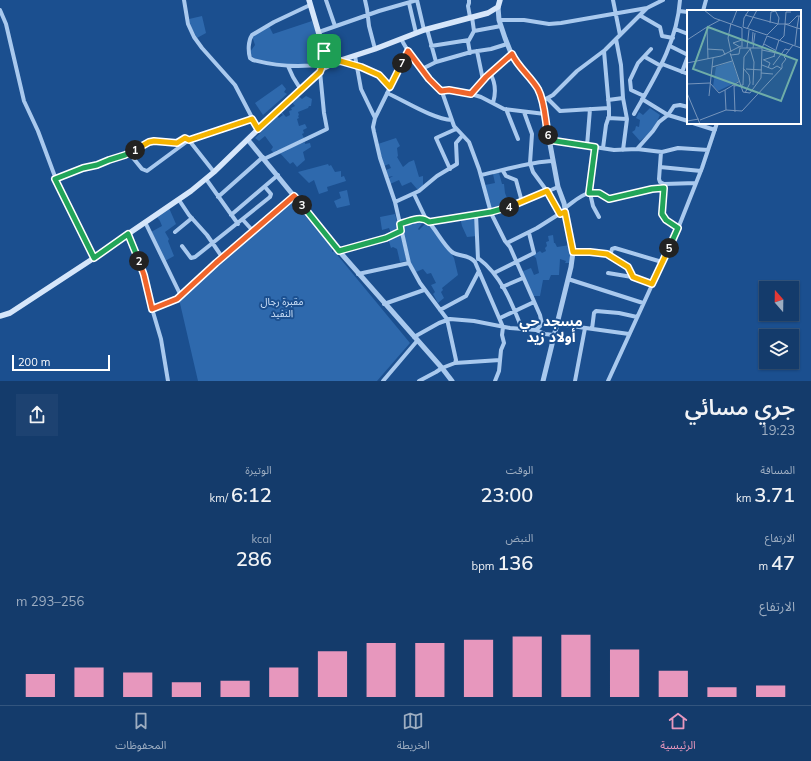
<!DOCTYPE html>
<html lang="ar">
<meta charset="utf-8">
<style>
:root{--surface:#143b6b;--page:#1d4271;--text:#f1f3f6;--muted:#9dadc1;--line:#33557e;--accent:#e797bd}
body{margin:0;font-family:Mulish,"Noto Sans Arabic",sans-serif;background:var(--page);color:var(--text);direction:rtl;height:100vh;display:flex;flex-direction:column;font-size:15px;white-space:nowrap}
*{box-sizing:border-box;margin:0}
p{font-size:13px;color:var(--muted)}
.icon{flex:none;width:22px;height:22px;fill:none;stroke:currentColor;stroke-width:2;stroke-linecap:round;stroke-linejoin:round}
.map{position:relative;height:381px;overflow:hidden;direction:ltr}
.panel{display:flex;flex-direction:column;background:var(--surface);flex:1}
.panel>*{flex:none}
.needle{width:26px;rotate:340deg}
.buttons{position:absolute;left:759px;top:281px;display:grid;gap:8px}
.buttons a{display:grid;place-items:center;width:40px;height:40px;border-radius:0px;background:var(--surface);box-shadow:0 1px 3px #0004,0 0 0 1px var(--line);font-size:20px}
.scale{position:absolute;left:12px;bottom:10px;width:98px;box-sizing:border-box;padding-left:4px;border:2px solid #fff;border-top:0;font-size:11px;line-height:14px;white-space:nowrap;color:#fff;-webkit-text-stroke:3px #1b4f8f;paint-order:stroke}
.pin{position:absolute;display:grid;place-items:center;width:34px;height:34px;color:#fff;margin:-17px;border-radius:8px;box-shadow:0 2px 6px #0006}
.km{position:absolute;width:20px;height:20px;margin:-10px;border-radius:50%;background:#222;color:#fff;font-size:11px;line-height:20px;text-align:center}
.round{display:grid;place-items:center;flex:none;width:42px;height:42px;border-radius:0px;background:var(--page)}
.head{display:flex;align-items:center;justify-content:space-between;height:68px;padding:0 16px}
h1{font-size:22px;font-weight:600;line-height:30px}
.metrics{display:grid;grid-template-columns:repeat(3,1fr);gap:6px;height:68px;padding:4px 16px}
.metrics div{display:grid;align-content:center}
.metrics b{font-size:20px;font-weight:600}
.metrics small{font-size:11px;font-weight:400}
.metrics p{font-size:11px}
.chart{height:112px;padding:8px 16px}
.chart p{display:flex;justify-content:space-between}
.chart svg{width:100%;height:72px;margin-top:4px;stroke:var(--accent);stroke-width:6}
.menu{display:flex;justify-content:space-around;align-items:center;height:56px;border-top:1px solid var(--line);background:var(--surface);font-size:11px;color:var(--muted)}
.menu a{display:grid;justify-items:center;gap:2px}
.menu .selected{color:var(--accent)}
.map>svg:first-child{display:block}
.green{fill:#2e69ad}
.lines{fill:none;stroke-linecap:round;stroke-linejoin:round}
.minor{stroke:#a9c9ee;stroke-width:4}
.tertiary{stroke:#a9c9ee;stroke-width:5}
.secondary{stroke:#d6e6fa;stroke-width:5.5}
.split-1-casing{stroke:#fff;stroke-width:8}
.split-2-casing{stroke:#fff;stroke-width:8}
.split-3-casing{stroke:#fff;stroke-width:8}
.split-4-casing{stroke:#fff;stroke-width:8}
.split-5-casing{stroke:#fff;stroke-width:8}
.split-6-casing{stroke:#fff;stroke-width:8}
.split-7-casing{stroke:#fff;stroke-width:8}
.split-8-casing{stroke:#fff;stroke-width:8}
.split-1{stroke:#f5b400;stroke-width:5}
.split-2{stroke:#22a559;stroke-width:5}
.split-3{stroke:#f0652b;stroke-width:5}
.split-4{stroke:#22a559;stroke-width:5}
.split-5{stroke:#f5b400;stroke-width:5}
.split-6{stroke:#22a559;stroke-width:5}
.split-7{stroke:#f0652b;stroke-width:5}
.split-8{stroke:#f5b400;stroke-width:5}
.labels{text-anchor:middle;dominant-baseline:central;stroke-width:4;stroke-linejoin:round;paint-order:stroke}
.park-label{font-size:10px;fill:#cfe3fa;stroke:#1b4f8f}
.district-label{font-size:14px;font-weight:bold;fill:#fff;stroke:#1b4f8f}
.inset-road{fill:none;stroke:#7695bc;stroke-width:1}
.view{fill:#6fada8;fill-opacity:0.15;stroke:#6fada8;stroke-width:2}
.inset-edge{fill:none;stroke:#fff;stroke-width:2}
</style>
<div class="map">
<svg width="811" height="381" viewBox="0 0 811 381">
<rect width="100%" height="100%" fill="#1b4f8f"/>
<path class="green" d="M202 16 206 33 197 38 190 25 189 19Z
M312 21C315 29 319 39 318 48 316 77 269 62 253 58L250 52 255 45 252 36 269 26 273 34Z
M282 84 286 89 284 92 287 94 263 115 255 103Z
M297 95 302 99 306 96 312 99 311 106H309L308 108 298 112 299 115 298 116 299 118 297 119 299 126 305 124 307 128 303 130 304 133 302 134 304 138 278 151 277 150 274 153 271 150 273 147 265 136 259 141 255 138 270 124 267 121 275 114 279 118 283 115 278 111 280 110 286 117 290 115 289 111 292 110 291 108 295 106 291 101Z
M650 108 660 115C655 126 650 134 640 141L632 132 635 130 636 126 639 127 640 120 636 118 639 112 643 115Z
M396 138 400 146 397 148 398 156 397 157 403 167 409 162 414 160 419 177 423 176V185L420 190 417 189 411 182 402 186 399 180 390 184 388 179 393 176 388 177 386 170 391 168 389 164 384 166 378 144Z
M305 142V144L310 143 311 147 303 152 305 160 297 167 293 162 290 164 279 152Z
M328 164 329 166 331 165 335 172 341 171V177L344 176 346 181 327 187 328 191 319 194 314 180 309 183 298 172Z
M499 173 502 184H504L505 193 507 198H509L511 205 491 211 485 185 495 183 493 174Z
M347 190 350 205 337 208 334 201 341 198 339 192Z
M291 199 332 248V252L334 251 410 343 377 381H198L179 299 193 288 214 266Z
M169 208 176 224 165 232 169 239 168 241 174 256 165 261 151 232 162 226 160 221 157 217Z
M395 214 398 225 397 230 391 233 389 228 382 230 380 217Z
M474 215 477 236 467 237 462 226 460 218Z
M417 218 423 219 424 221 418 229 419 230 427 222 451 253 454 258 458 275 442 288 443 290 441 292 444 298 438 303 433 294 435 292 431 285 436 283 431 273 427 274 423 269 416 272 411 264 401 225C405 219 411 219 417 218Z
M400 232 407 261 400 262 397 249 393 247 391 248 388 238Z
M553 235 554 243H555L557 247 570 245 571 253 569 263H565L566 261 560 259 559 275H551L549 280H543L540 296H533L521 272 531 268 534 275 539 273 536 258 533 255 540 251 542 253 546 251 545 248 547 246 546 242 549 241 548 236Z"/>
<g class="lines">
<path class="minor" d="M184 0 188 24 194 37 202 48 235 85 258 129
M326 0 335 26
M365 0 367 9 369 26 375 49
M417 0 424 30
M469 0V3L468 6 470 17
M613 0 620 35
M409 3 416 33
M310 5 274 22 252 35C248 41 248 51 250 58L253 60C276 66 299 68 323 64
M0 10 6 24 24 101 38 131 57 182 94 258
M679 11 688 12
M703 11 706 0
M641 16 660 27 662 36 673 38
M472 17 474 31 501 26
M499 20H524L549 24 561 23 647 8 663 0
M675 29 688 34
M319 32 379 11 417 0
M401 39 408 51 427 76 441 89 454 126 469 142 479 169 491 213 505 241 510 247 540 315 542 324 536 330
M616 39 621 65 623 98 627 119 623 150
M431 46 469 40
M670 46 688 55
M408 51 375 118 373 127 374 132 380 158 395 202 409 263 420 283 447 319 456 360 455 363 442 368 436 372 419 381
M477 51 483 80
M604 51 609 108
M470 53 468 42 474 31
M355 56 361 89 375 118
M645 57 661 66
M340 61 361 67 380 75 390 87
M436 62 471 52 491 49 507 44
M662 64 688 74
M288 66 293 77 301 90
M422 69 436 62 427 29
M682 72 688 56
M490 73C496 83 496 93 493 103
M441 91 446 90 471 94 481 97 504 109 545 114
M387 93C405 101 433 119 452 120
M471 94 486 77 512 53
M644 96 631 90 630 80 638 63 651 49
M547 98 560 111 609 108V116L606 125 603 148
M642 99 668 115 688 121
M608 100 623 98
M542 101 553 95 577 71 605 50 647 8
M506 109 518 139
M524 112 532 134 530 163 533 172 547 191 559 214
M634 114C655 77 677 43 680 0
M608 118 627 119
M693 123 715 130
M549 140 614 150 637 149 653 131 659 122 668 115 674 106 680 105 688 107
M587 146 590 109
M637 149 662 152 678 148 708 150
M661 152 659 179 660 182 664 184
M129 153 142 169 147 171 189 140 252 119
M264 159 327 129 324 113 320 72
M660 167 701 171
M450 169 436 138 456 129
M503 171 506 176 516 180 522 202
M481 175C505 170 528 162 553 161
M55 179C79 170 102 163 125 155 134 152 141 145 150 142 159 139 168 145 177 142 180 142 183 139 185 138L188 139 214 172
M206 179 238 224
M589 193 595 147
M590 193 593 206 599 217
M414 194 426 219
M218 197 263 157
M179 200 189 215 207 235 222 257
M395 202 419 191 437 176 457 164 456 143 462 136
M565 208C583 195 587 187 609 199L652 189 664 188
M476 214 478 259
M231 215 278 175
M243 220 253 231
M145 222 181 296
M429 222 491 213 520 203 558 187
M400 224 421 218 426 219C436 229 442 243 452 252 459 257 469 254 475 262L503 327 502 335 504 343 501 350 499 371 495 381
M678 228 666 220 662 215 664 184 696 183
M175 232 192 218
M128 234 144 275 153 312 161 339 168 381
M507 243 537 228 556 216 565 212
M182 246 191 258 195 257 270 197 271 194 265 187
M339 251 385 238 401 231
M573 252H590L607 254 628 267 633 277 652 284
M610 256 612 249 615 248 662 262
M478 258C501 275 512 303 522 329
M494 273 534 253 529 233
M608 273 632 277
M358 274 409 263
M568 279 643 303
M502 287 523 278
M384 304 424 290
M152 309 177 299 216 263 294 195
M440 310 466 296 479 271
M500 318 534 302
M557 324 629 334
M592 329 594 313 596 311 619 313 637 317
M414 337 439 323 450 319 474 321 510 328 536 330 545 334 554 335
M455 363 500 360
M383 381 417 341
M575 381 585 328
M608 381 679 226 702 168 717 123"/>
<path class="tertiary" d="M498 7 499 20 505 38 513 58 539 91 542 101 558 187 564 203 573 252 571 267 543 381
M248 140 339 251 442 368 452 381"/>
<path class="secondary" d="M322 69 335 62 375 49 424 30 488 13 498 7 500 0
M0 316 10 313 94 258 128 234 191 191 214 172 281 107 317 76 323 65 324 51 309 0"/>
</g>
<g class="lines">
<g class="split-1-casing">
<path id="split-1" d="M135 150 149 142 154 141 177 143 185 138 189 140 252 119 258 129 320 72 323 64 324 51"/>
</g>
<g class="split-2-casing">
<path id="split-2" d="M135 150 125 155 109 160 97 165 83 168 55 179 94 258 128 234 139 261"/>
</g>
<g class="split-3-casing">
<path id="split-3" d="M139 261 144 275 152 309 177 299 216 263 294 196 302 205"/>
</g>
<g class="split-4-casing">
<path id="split-4" d="M302 205 339 251 386 238 401 231 400 224C409 221 421 215 429 222L491 212 509 207"/>
</g>
<g class="split-5-casing">
<path id="split-5" d="M509 207 547 191 560 214 565 212 573 252H590L607 254 628 267 633 277 652 284 669 248"/>
</g>
<g class="split-6-casing">
<path id="split-6" d="M548 135 549 140 595 147 589 193H599L609 199 652 189 664 188 662 214 666 220 678 228 669 248"/>
</g>
<g class="split-7-casing">
<path id="split-7" d="M402 63 408 51 429 79 441 91 449 90 471 94 486 77 512 54C518 67 530 76 538 89 545 102 545 120 548 135"/>
</g>
<g class="split-8-casing">
<path id="split-8" d="M324 51 335 62 340 61 361 67 379 75 390 87 402 63"/>
</g>
<use href="#split-1" class="split-1"/>
<use href="#split-2" class="split-2"/>
<use href="#split-3" class="split-3"/>
<use href="#split-4" class="split-4"/>
<use href="#split-5" class="split-5"/>
<use href="#split-6" class="split-6"/>
<use href="#split-7" class="split-7"/>
<use href="#split-8" class="split-8"/>
</g>
<g class="labels">
<g class="park-label">
<text x="282" y="301">مقبرة رجال<tspan x="282" dy="12">النفيد</tspan></text>
</g>
<g class="district-label">
<text x="551" y="321">مسجد حي<tspan x="551" dy="16">أولاد زيد</tspan></text>
</g>
</g>
<g transform="translate(687 10)">
<rect width="114" height="114" fill="#1b4f8f"/>
<path d="M45 51 52 71 31 81 26 76 29 57Z" fill="#2e69ad"/>
<path class="inset-road" d="M17 0 27 8 55 18M58 5 91 14H102L110 6H114M44 13 41 28 44 42M45 13 50 0M83 13 84 2 89 1M98 14 110 18 112 6M20 17 33 10M56 17 57 8 62 0M56 17 80 25M60 19 70 0M80 25 91 14 92 8 88 0M80 26 114 38M0 30 20 17 21 49M93 30 97 26 99 2H104M65 34 66 22M77 34 88 40M108 35 110 18 114 19M53 37 46 33 55 30M55 37V18M53 38H75L80 26M60 38 62 20M63 38 67 52 66 75M66 38 68 23M20 39 36 40 38 45M75 40 99 45M43 43 56 82 63 83 74 68 75 38M44 45 52 44 53 38M87 46 92 30M76 50 88 46M77 50 83 53 81 58M0 53 34 46 54 36M75 55 85 59 90 56 95 59M86 55 98 39 102 40M25 57 45 51M56 58 62 65 63 73 58 83M59 59 75 60M74 63 86 64M23 73 32 83 38 80M0 74 23 73M47 75 48 102M47 76 56 75 57 47 63 39M0 83 13 114M22 86 26 48M39 100 38 80 53 71M13 110 39 100 55 101 95 58V54L99 49 97 47 106 35M0 111 12 109"/>
<path class="view" d="M21 17 110 50 94 91 6 59Z"/>
<rect width="114" height="114" class="inset-edge"/>
</g>
</svg>
<div class="buttons">
<a><svg class="needle" viewBox="-14 -14 28 28"><path d="M0-13l5 13h-10z" fill="#e53935"/><path d="M0 13l5-13h-10z" fill="#9dadc1"/></svg></a>
<a><svg class="icon" aria-label="layers" viewBox="0 0 24 24"><path d="M12 4l9 5-9 5-9-5zM3 14l9 5 9-5"/></svg></a>
</div>
<div class="scale">200 m</div>
<div class="pin" style="left:324px;top:51px;background:#1e9e55"><svg class="icon" aria-label="arrive" viewBox="0 0 24 24"><path d="M6 21V4h12l-3 4 3 4H6"/></svg></div>
<b class="km" style="left:135px;top:150px">1</b>
<b class="km" style="left:139px;top:261px">2</b>
<b class="km" style="left:302px;top:205px">3</b>
<b class="km" style="left:509px;top:207px">4</b>
<b class="km" style="left:669px;top:248px">5</b>
<b class="km" style="left:548px;top:135px">6</b>
<b class="km" style="left:402px;top:63px">7</b>
</div>
<section class="panel">
<div class="head"><div><h1>جري مسائي</h1><p>19:23</p></div><a class="round"><svg class="icon" aria-label="share" viewBox="0 0 24 24"><path d="M12 15V3M7 8l5-5 5 5M5 13v7h14v-7"/></svg></a></div>
<div class="metrics">
<div><p>المسافة</p><b>3.71<small> km</small></b></div>
<div><p>الوقت</p><b>23:00</b></div>
<div><p>الوتيرة</p><b>6:12<small> /km</small></b></div>
</div>
<div class="metrics">
<div><p>الارتفاع</p><b>47<small> m</small></b></div>
<div><p>النبض</p><b>136<small> bpm</small></b></div>
<div><p>kcal</p><b>286</b></div>
</div>
<div class="chart"><p><span>الارتفاع</span>256–293 m</p>
<svg viewBox="0 0 160 44" preserveAspectRatio="none"><path d="M5 44V30M15 44V26M25 44V29M35 44V35M45 44V34M55 44V26M65 44V16M75 44V11M85 44V11M95 44V9M105 44V7M115 44V6M125 44V15M135 44V28M145 44V38M155 44V37"/></svg>
</div>
</section>
<nav class="menu">
<a class="selected"><svg class="icon" aria-label="home" viewBox="0 0 24 24"><path d="M3 11l9-7 9 7M6 9v11h12V9"/></svg>الرئيسية</a>
<a><svg class="icon" aria-label="map" viewBox="0 0 24 24"><path d="M3 6l6-2 6 2 6-2v14l-6 2-6-2-6 2zM9 4v14M15 6v14"/></svg>الخريطة</a>
<a><svg class="icon" aria-label="saved" viewBox="0 0 24 24"><path d="M7 4h10v16l-5-4-5 4z"/></svg>المحفوظات</a>
</nav>
